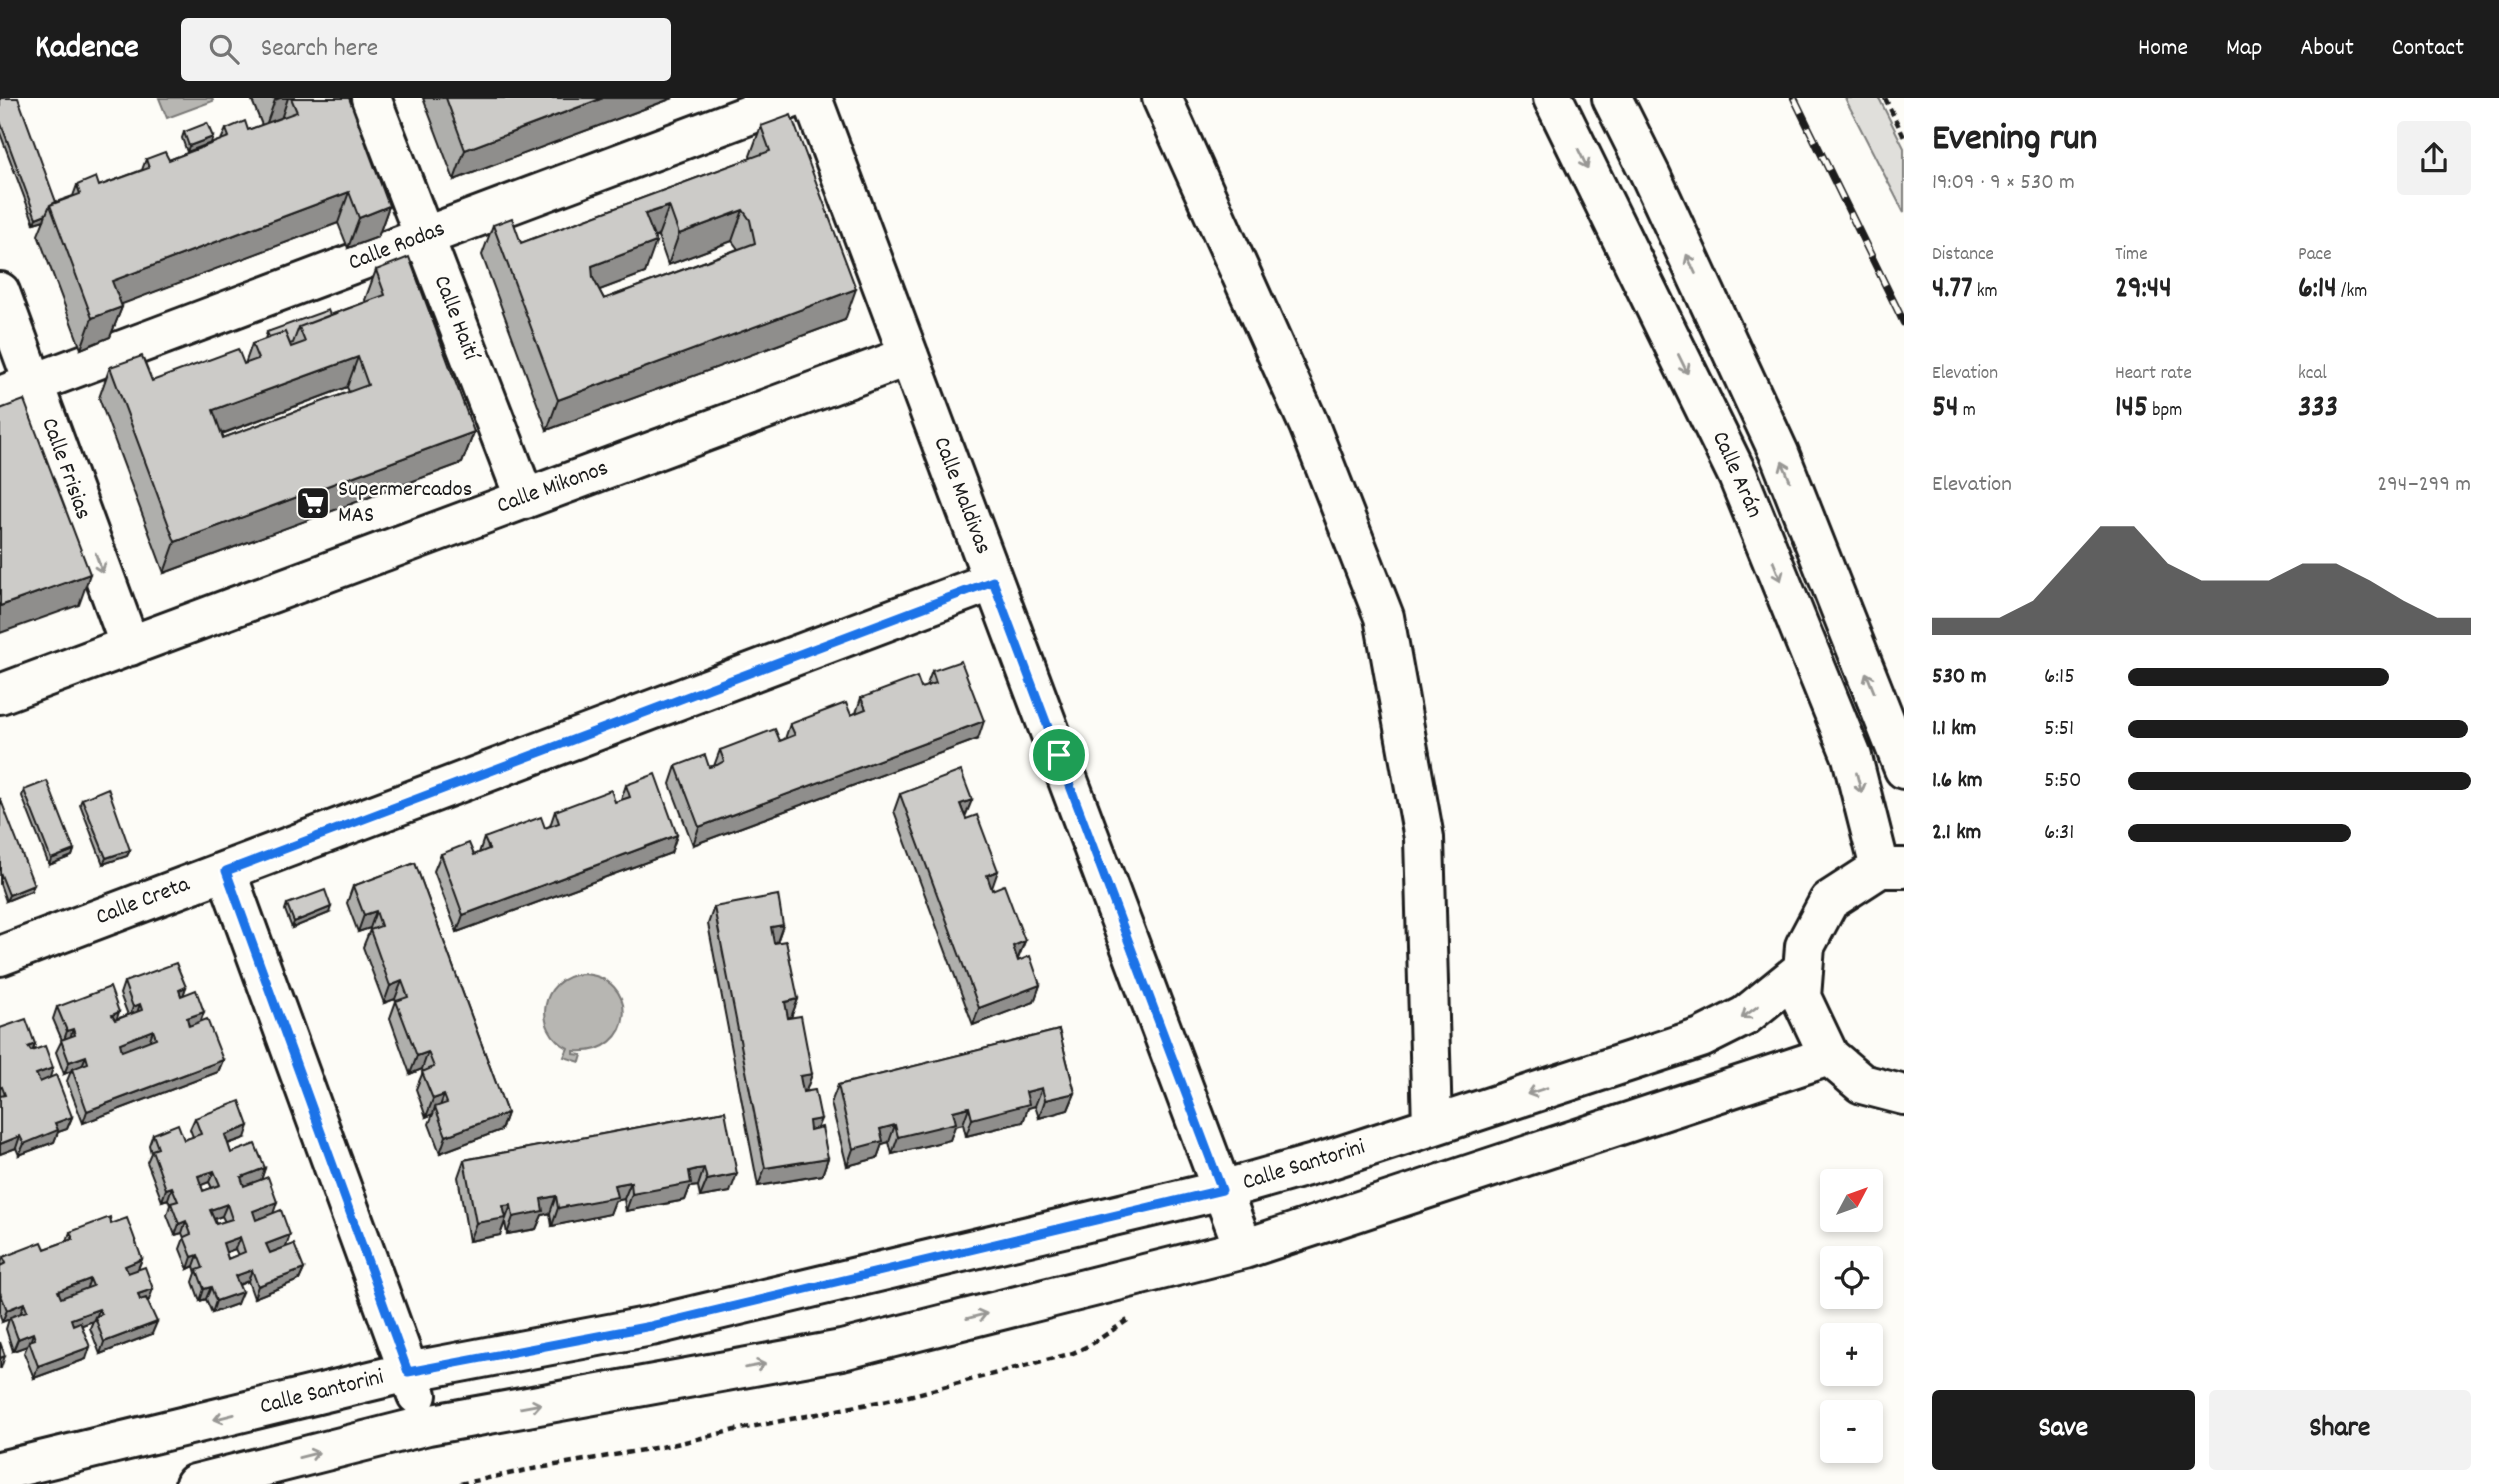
<!DOCTYPE html>
<meta charset="utf-8">
<style>
:root{--surface:#fff;--page:#f2f2f2;--text:#222;--muted:#767676;--accent:#1c1c1c}
body{margin:0;font-family:Dekko,sans-serif;background:var(--page);color:var(--text);height:100vh;display:flex;flex-direction:column;font-size:26px;white-space:nowrap}
*{box-sizing:border-box;margin:0}
p{font-size:23px;color:var(--muted)}
.icon{flex:none;width:38px;height:38px;fill:none;stroke:currentColor;stroke-width:2;stroke-linecap:round;stroke-linejoin:round}
.map{position:relative;flex:1;overflow:hidden}
.panel{display:flex;flex-direction:column;background:var(--surface);width:595px}
.panel>*{flex:none}
.needle{width:46px;rotate:49deg}
.controls{position:absolute;left:1820px;top:1071px;display:grid;gap:14px}
.controls a{display:grid;place-items:center;width:63px;height:63px;border-radius:7px;background:var(--surface);box-shadow:0 4px 10px #0003;font-size:35px}
.pin{position:absolute;display:grid;place-items:center;width:60px;height:60px;color:#fff;margin:-30px;border:4px solid #fff;border-radius:50%;box-shadow:0 2px 7px #0007}
.round{display:grid;place-items:center;flex:none;width:74px;height:74px;border-radius:7px;background:var(--page)}
.overview{display:flex;align-items:center;justify-content:space-between;height:119px;padding:0 28px}
h1{font-size:38px;font-weight:700;line-height:52px}
.stats{display:grid;grid-template-columns:repeat(3,1fr);gap:10px;height:119px;padding:7px 28px}
.stats div{display:grid;align-content:center}
.stats b{font-size:30px;font-weight:700}
.stats small{font-size:19px;font-weight:400}
.stats p{font-size:19px}
.chart{height:196px;padding:14px 28px}
.chart p{display:flex;justify-content:space-between}
.chart svg{width:100%;height:126px;margin-top:7px;fill:var(--accent);opacity:.7}
.action{display:flex;gap:14px;margin-top:auto;padding:14px 28px}
.action a{flex:1;height:80px;border-radius:7px;background:var(--accent);color:#fff;font-size:28px;font-weight:700;line-height:80px;text-align:center}
.action a+a{background:var(--page);color:var(--text)}
ul{padding:0 28px;list-style:none;font-size:23px}
li{display:grid;grid-template-columns:112px 84px 1fr;align-items:center;height:52px}
li i{height:18px;border-radius:9px;background:var(--accent)}
header{display:flex;align-items:center;gap:42px;box-sizing:border-box;height:98px;padding:0 35px;background:var(--accent);color:#fff}
header strong{font-size:33px}
nav{display:flex;gap:38px;margin-inline-start:auto;font-size:24px}
.search{width:490px;height:63px;background:var(--page);display:flex;align-items:center;gap:18px;box-sizing:border-box;padding:0 24px;border-radius:7px;color:var(--muted);font-size:26px}
main{display:flex;flex:1;min-height:0}
.map>svg:first-child{display:block}
.green{fill:#e0dfdb;stroke:#7e7e7c;stroke-width:2}
.water{fill:#b7b6b2;stroke:#797876;stroke-width:2}
.lines{fill:none;stroke-linecap:round;stroke-linejoin:round}
.minor-casing{stroke:#1c1c1c;stroke-width:44}
.path{stroke:#1c1c1c;stroke-width:4.5;stroke-dasharray:7 5;stroke-linecap:butt}
.minor{stroke:#fdfcf7;stroke-width:38}
.rail-casing{stroke:#1c1c1c;stroke-width:8}
.rail{stroke:#fdfcf7;stroke-width:5;stroke-dasharray:16;stroke-linecap:butt}
.wall{fill:#afafac;stroke:#1c1c1c;stroke-width:2;fill-rule:evenodd}
.shaded-wall{fill:#8f8e8c;stroke:#1c1c1c;stroke-width:2}
.building{fill:#cccbc8;stroke:#1c1c1c;stroke-width:2;fill-rule:evenodd}
.oneway{stroke:#989794}
.route-casing{stroke:#fff;stroke-width:14}
.route{stroke:#1a73e8;stroke-width:9}
.labels{text-anchor:middle;dominant-baseline:central;stroke-width:5;stroke-linejoin:round;paint-order:stroke}
.street-label{font-size:23px;fill:#1c1c1c;stroke:#fdfcf7}
.poi-label{font-size:23px;fill:#1c1c1c;stroke:#fdfcf7;text-anchor:start}
</style>
<header>
<strong>Kadence</strong>
<div class="search"><svg class="icon" aria-label="search" viewBox="0 0 24 24"><circle cx="10" cy="10" r="6"/><path d="M15 15l6 6"/></svg>Search here</div>
<nav><a>Home</a><a>Map</a><a>About</a><a>Contact</a></nav>
</header>
<main>
<div class="map">
<svg width="1904" height="1386" viewBox="0 0 1904 1386">
<rect width="100%" height="100%" fill="#fdfcf7"/>
<filter id="ink" filterUnits="userSpaceOnUse"><feTurbulence type="fractalNoise" baseFrequency=".0143" numOctaves="2"/><feDisplacementMap in="SourceGraphic" scale="14" xChannelSelector="R" yChannelSelector="G"/><feConvolveMatrix kernelMatrix="1 2 1 2 8 2 1 2 1" color-interpolation-filters="sRGB"/></filter>
<g filter="url(#ink)">
<path class="green" d="M1845 0H1879L1904 50V115Z"/>
<path class="water" d="M159 0H212L213 3 167 20Z
M581 876C641 877 637 959 574 953V956L582 957 580 964 564 959 568 950C532 932 540 880 581 876Z"/>
<g class="lines">
<g class="minor-casing">
<path id="minor" d="M371 0 525 401
M812 0 1244 1151
M1162 0 1309 327 1384 519 1424 740 1432 1028
M1553 0 1738 378 1852 659 1880 770
M1612 0 1650 76 1779 355 1904 671
M0 194 130 548
M0 298 794 0
M0 596 909 258
M1904 770H1880L1829 803 1805 848 1801 899 1829 958 1862 986 1904 997
M226 773 417 1297
M0 858 993 483
M0 1373 408 1274 651 1228 1222 1092 1328 1062 1701 940 1745 918 1803 871
M195 1386 428 1327 842 1252 1244 1151 1829 958"/>
</g>
<path class="path" d="M1885 0 1904 39
M460 1386 527 1372 672 1347 735 1332 909 1298 1073 1255 1090 1247 1131 1220"/>
<use href="#minor" class="minor"/>
<g class="rail-casing">
<path id="rail" d="M1794 0 1904 225"/>
</g>
<use href="#rail" class="rail"/>
</g>
<path class="wall" d="M0 0 56 104 73 98 77 87 99 88 142 72 146 61 169 62 221 42 226 31 248 32 262 27 251 0H349L389 108 378 139 348 150 338 125 121 206 122 209 110 239 81 251 38 137 44 122 34 125 0 35Z
M423 0H673L454 82Z
M761 28 845 222 547 332 482 157 493 127 521 145 751 60 750 58ZM658 138 668 167 732 143 738 151 604 201 599 192 645 175 654 140Z
M184 34 211 45 187 54 182 40Z
M376 172 474 334 462 365 164 475 99 300 110 269 152 283 245 266 252 246 265 241 267 234 330 217 366 204 365 202ZM347 289 349 294 223 340 222 336Z
M932 573 978 641 693 747 670 686 676 668 709 669 714 668 720 652 780 643 785 641 790 626 851 617 856 615 861 600 921 590 926 589Z
M626 687 677 737 671 755 457 834 434 773 441 756 474 757 479 755 484 740 545 730 550 728 555 713 615 704 621 702Z
M24 692 74 752 72 758 49 767 22 698Z
M900 696 965 719 991 790 1025 843 1018 861 1040 887 1034 904 973 927 894 713Z
M0 700 31 793 6 803 0 786Z
M82 701 130 752 127 758 103 766 80 706Z
M415 765 507 1015 501 1032 440 1055 429 1026 433 1016 426 1019 416 991 423 974 422 971 410 976 390 920 396 903 395 901 384 905 363 849 370 832V830L358 834 347 805 353 788Z
M287 806 329 815 292 830 285 812Z
M714 809 783 827 777 844 798 901 791 919H788L812 976 806 993 817 1030 828 1060 822 1077 758 1088 708 826Z
M124 884 186 889 183 897 223 962 218 974 83 1025 67 983 71 973 64 976 56 954 62 942 53 921 57 909 116 921 128 917 120 896Z
M0 930 35 946 33 953 72 1019 67 1031 58 1034 54 1044 19 1057 16 1050 0 1056Z
M1059 932 1075 995 1068 1012 1039 1020 1035 1008 1028 1010 1023 1024 966 1038 963 1026 955 1028 950 1042 892 1056 889 1044 882 1046 877 1060 847 1068 831 1005 838 987Z
M725 1013 730 1094 700 1099 698 1088 690 1089 685 1102 626 1113 624 1101 615 1103 610 1116 552 1128 550 1115 542 1117 536 1131 507 1136 505 1124 500 1137 469 1143 458 1079 464 1062Z
M195 1020 245 1040 228 1046 231 1055 265 1070 261 1082 286 1149 304 1171 299 1182 254 1200 248 1183 239 1187 237 1206 212 1215 206 1201 200 1203 193 1184 196 1175 194 1168 188 1171 180 1151 184 1140 182 1135 175 1137 167 1117 170 1107 168 1101 162 1103 147 1064 151 1055 149 1047 153 1036 184 1042 193 1039 190 1031ZM209 1084 212 1090 203 1093 201 1087ZM222 1118 225 1124 216 1126 214 1121ZM235 1151 238 1157 228 1161 226 1154Z
M111 1126 142 1161 138 1171 149 1202 148 1203 152 1236 100 1256 90 1230 93 1223 82 1227 86 1261 34 1280 24 1255 27 1248 13 1253 6 1231 9 1221 2 1224 0 1217V1168L3 1159 45 1151 67 1143 70 1134Z"/>
<path class="shaded-wall" d="M280 0H288L279 27 264 33 275 2Z
M603 0H673L454 82 465 52Z
M213 39 211 45 187 54 189 48Z
M349 94 338 125 101 214 112 183Z
M389 108 378 139 348 150 359 120Z
M669 108 658 138 634 147 645 116Z
M743 112 732 143 668 167 679 136Z
M46 116 44 122 34 125 36 120Z
M656 144 645 175 581 199 592 168Z
M856 191 845 222 547 332 558 302Z
M122 209 110 239 81 251 92 220Z
M358 259 347 289 202 343 213 312Z
M474 334 462 365 164 475 175 444Z
M90 476 79 507 0 535V508Z
M984 623 978 641 693 747 699 729Z
M972 702 965 719 960 706Z
M677 737 671 755 457 834 463 817Z
M74 752 72 758 49 767 51 761Z
M130 752 127 758 103 766 106 760Z
M998 773 992 790 980 794 987 777Z
M34 787 31 793 6 803 9 797Z
M331 809 329 815 292 830 294 824Z
M376 813 370 830 358 834 364 817Z
M783 827 777 844 765 846 771 829Z
M1025 843 1018 860 1006 865 1013 848Z
M402 883 395 901 384 905 390 888Z
M1040 887 1034 904 973 927 979 910Z
M186 889 182 901 179 892Z
M798 901 791 919 779 921 785 904Z
M140 906 136 918 129 921 133 909Z
M119 914 115 926 112 917Z
M204 914 200 925 183 932 187 920Z
M73 931 69 943 63 945 67 933Z
M153 932 149 944 116 957 120 945Z
M35 946 31 957 28 949Z
M428 954 422 971 410 976 417 958Z
M86 958 81 970 72 971 71 973 64 976 69 964Z
M223 962 218 974 83 1025 87 1013Z
M53 970 49 982 32 988 36 976Z
M812 976 806 993 794 995 800 978Z
M1042 990 1035 1008 1028 1010 1023 1024 966 1038 972 1021 1026 994Z
M1075 995 1068 1012 1039 1020 1045 1002Z
M444 997 438 1014 435 1009 433 1016 426 1019 433 1001Z
M969 1009 963 1026 955 1028 950 1042 892 1056 898 1039 953 1013Z
M507 1015 501 1032 440 1055 446 1038Z
M72 1019 67 1031 58 1034 54 1044 19 1057 24 1046 55 1025Z
M821 1021 814 1038 802 1040 809 1023Z
M895 1027 889 1044 882 1046 877 1060 847 1068 853 1051 880 1031Z
M249 1028 245 1040 221 1048 225 1037Z
M20 1038 16 1050 0 1056V1046Z
M828 1060 822 1077 758 1088 765 1070Z
M265 1070 261 1082 237 1091 241 1079Z
M704 1070 698 1088 690 1089 685 1102 626 1113 632 1096 689 1073Z
M214 1073 209 1084 194 1090 198 1078Z
M737 1076 730 1094 700 1099 707 1082Z
M631 1084 624 1101 615 1103 610 1116 552 1128 558 1110 614 1087Z
M172 1089 168 1101 162 1103 166 1091Z
M556 1098 550 1115 542 1117 536 1131 507 1136 513 1119 541 1101Z
M277 1104 273 1116 249 1125 253 1113Z
M227 1106 222 1118 206 1124 210 1112Z
M511 1107 500 1137 469 1143 476 1125 503 1108Z
M186 1123 182 1135 175 1137 179 1126Z
M290 1137 286 1149 262 1158 266 1146Z
M240 1139 235 1151 219 1157 223 1145Z
M198 1157 194 1168 188 1171 192 1159Z
M142 1161 137 1173 121 1179 125 1168Z
M304 1171 299 1182 254 1200 258 1188Z
M252 1172 248 1183 231 1190 235 1178Z
M90 1181 86 1192 54 1205 58 1193Z
M211 1189 206 1201 200 1203 204 1191Z
M153 1191 149 1202 134 1208 138 1196Z
M242 1194 237 1206 212 1215 216 1203Z
M24 1205 20 1217 2 1224 7 1212Z
M99 1211 96 1221 95 1219 93 1223 67 1233 71 1221Z
M157 1224 152 1236 100 1256 104 1244Z
M33 1235 30 1245 29 1243 27 1248 13 1253 18 1241Z
M90 1249 86 1261 34 1280 38 1268Z
M5 1258 1 1270H0V1260Z"/>
<path class="building" d="M0 0H18L56 104 50 107 46 116 36 120 0 23Z
M291 0H349L389 108 359 120 349 94 112 183 122 209 92 220 50 107 80 96 77 87 96 79 99 88 149 70 146 61 165 54 169 62 229 39 226 31 245 23 248 32 297 14Z
M446 0H603L465 52Z
M791 17 856 191 558 302 493 127 512 120 521 145 770 53 761 28ZM669 108 679 136 743 112 750 122 755 145 604 201 593 180 592 168 656 144 645 116Z
M207 25 213 39 189 48 184 34Z
M409 159 474 334 175 444 110 269 142 258 152 283 238 251 244 266 258 261 252 246 285 234 291 249 305 244 299 229 385 197 376 172ZM358 259 368 287 223 340 213 312Z
M328 212 330 217 299 229 293 245 290 246 285 234 269 239 267 234Z
M24 302 90 476 0 508V311Z
M961 563 984 623 699 729 676 668 705 657 709 669 717 667 724 663 720 652 775 631 780 643 795 637 790 626 843 606 846 605 851 617 866 611 861 600 917 579 921 590 936 585 932 573Z
M961 673 972 702 960 706 963 714 966 721 977 717 998 773 987 777 992 792 1004 787 1025 843 1013 848 1018 863 1030 858 1040 887 979 910 900 696Z
M655 676 677 737 463 817 441 756 469 745 474 757 489 751 484 740 541 719 545 730 559 725 555 713 611 692 615 704 630 699 626 687Z
M47 683 74 752 51 761 24 692Z
M108 690 130 752 106 760 82 701Z
M0 700 34 787 9 797 0 774Z
M415 765 507 1015 446 1038 435 1009 447 1005 444 997 433 1001 422 974 434 969 428 954 417 958 396 903 408 899 402 883 390 888 370 832 381 828 376 813 364 817 353 788Z
M325 792 331 809 294 824 287 806Z
M778 797 783 827 771 829 774 845 786 843 798 901 785 904 788 920 801 918 812 976 800 978 803 994 815 992 821 1021 809 1023 810 1032 822 1029 828 1060 765 1070 714 809Z
M176 865 186 889 179 892 181 898 196 892 204 914 187 920 189 928 207 921 223 962 87 1013 72 971 88 965 86 958 69 964 61 942 75 937 73 931 67 933 57 909 110 889 119 914 112 917 115 922 142 912 140 906 133 909 124 884ZM153 932 156 940 122 953 120 945Z
M26 921 35 946 28 949 31 953 45 948 53 970 36 976 40 984 56 977 72 1019 55 1025 58 1032 24 1046 20 1038 0 1046V998L5 997 2 989 0 990V930Z
M1059 932 1075 995 1045 1002 1042 990 1026 994 1029 1006 972 1021 969 1009 953 1013 956 1025 898 1039 895 1027 880 1031 883 1043 853 1051 838 987Z
M240 1003 249 1028 225 1037 231 1055 255 1046 265 1070 241 1079 244 1088 268 1079 277 1104 253 1113 256 1122 281 1112 290 1137 266 1146 270 1155 294 1146 304 1171 258 1188 252 1172 235 1178 242 1194 216 1203 211 1189 204 1191 197 1172 203 1170 198 1157 192 1159 184 1139 191 1136 186 1123 179 1126 171 1105 178 1103 172 1089 166 1091 152 1052 158 1050 153 1036 178 1026 184 1042 201 1036 195 1020ZM214 1073 220 1087 203 1093 198 1078ZM227 1106 232 1121 216 1126 210 1112ZM240 1139 245 1154 228 1161 223 1145Z
M725 1013 737 1076 707 1082 704 1070 697 1071 689 1073 691 1085 632 1096 631 1084 614 1087 617 1099 558 1110 556 1098 541 1101 543 1113 513 1119 511 1107 503 1108 506 1120 476 1125 464 1062Z
M110 1119 111 1126 127 1120 142 1161 125 1168 128 1175 145 1169 153 1191 138 1196 140 1202 146 1200 157 1224 104 1244 95 1219 102 1216 99 1211 71 1221 73 1227 80 1224 90 1249 38 1268 29 1243 35 1241 33 1235 18 1241 10 1219 27 1213 24 1205 7 1212 0 1194V1168L6 1165 3 1159 42 1144 45 1151 73 1141 70 1134ZM90 1181 93 1188 61 1200 58 1193Z
M0 1244 5 1258 0 1260Z"/>
<defs><path id="oneway-shaft" d="M-6 0H5M1.5-3L5.5 0L1.5 3" fill="none" stroke-width="1.6" stroke-linecap="round" stroke-linejoin="round" transform="scale(1.75)"/></defs>
<g class="oneway">
<use href="#oneway-shaft" transform="translate(1583 61) rotate(64)"/>
<use href="#oneway-shaft" transform="translate(1691 166) rotate(-115)"/>
<use href="#oneway-shaft" transform="translate(1683 266) rotate(64)"/>
<use href="#oneway-shaft" transform="translate(1786 373) rotate(-112)"/>
<use href="#oneway-shaft" transform="translate(99 465) rotate(70)"/>
<use href="#oneway-shaft" transform="translate(1777 473) rotate(68)"/>
<use href="#oneway-shaft" transform="translate(1870 584) rotate(-112)"/>
<use href="#oneway-shaft" transform="translate(1859 685) rotate(76)"/>
<use href="#oneway-shaft" transform="translate(1750 914) rotate(144)"/>
<use href="#oneway-shaft" transform="translate(1537 993) rotate(162)"/>
<use href="#oneway-shaft" transform="translate(977 1218) rotate(-14)"/>
<use href="#oneway-shaft" transform="translate(755 1268) rotate(-10)"/>
<use href="#oneway-shaft" transform="translate(531 1308) rotate(-10)"/>
<use href="#oneway-shaft" transform="translate(224 1319) rotate(166)"/>
<use href="#oneway-shaft" transform="translate(309 1357) rotate(-14)"/>
</g>
</g>
<g class="lines" filter="url(#ink)">
<g class="route-casing">
<path id="route" d="M993 483 1222 1092 651 1228 408 1274 226 773Z"/>
</g>
<use href="#route" class="route"/>
</g>
<defs>
<g id="supermarket-square" transform="scale(1.75)"><rect x="-9" y="-9" width="18" height="18" rx="4" fill="#1c1c1c" stroke="#fdfcf7"/><path d="M-6-5.5h2.5l.6 2H6L4.5 2H-2.5L-4.4-4H-6ZM-1.5 3.2a1.3 1.3 0 1 0 .1 0ZM3 3.2a1.3 1.3 0 1 0 .1 0Z" fill="#fff"/></g>
</defs>
<g fill-rule="evenodd">
<use href="#supermarket-square" x="313" y="405"/>
</g>
<g class="labels">
<g class="street-label">
<text transform="translate(397 149) rotate(-21)">Calle Rodas</text>
<text transform="translate(455 220) rotate(69)">Calle Haití</text>
<text transform="translate(65 371) rotate(70)">Calle Frisias</text>
<text transform="translate(1736 377) rotate(66)">Calle Arán</text>
<text transform="translate(553 390) rotate(-20)">Calle Mikonos</text>
<text transform="translate(961 398) rotate(69)">Calle Maldivas</text>
<text transform="translate(143 804) rotate(-21)">Calle Creta</text>
<text transform="translate(1304 1068) rotate(-17)">Calle Santorini</text>
<text transform="translate(322 1295) rotate(-14)">Calle Santorini</text>
</g>
<g class="poi-label">
<text x="338" y="392">Supermercados<tspan x="338" dy="26">MAS</tspan></text>
</g>
</g>
</svg>
<div class="controls">
<a><svg class="needle" viewBox="-14 -14 28 28"><path d="M0-13l5 13h-10z" fill="#e53935"/><path d="M0 13l5-13h-10z" fill="#767676"/></svg></a>
<a><svg class="icon" aria-label="locate" viewBox="0 0 24 24"><circle cx="12" cy="12" r="6"/><path d="M12 2v4M12 18v4M2 12h4M18 12h4"/></svg></a>
<a>+</a>
<a>−</a>
</div>
<div class="pin" style="left:1059px;top:657px;background:#1e9e55"><svg class="icon" aria-label="arrive" viewBox="0 0 24 24"><path d="M6 21V4h12l-3 4 3 4H6"/></svg></div>
</div>
<section class="panel">
<div class="overview"><div><h1>Evening run</h1><p>19:09 · 9 × 530 m</p></div><a class="round"><svg class="icon" aria-label="share" viewBox="0 0 24 24"><path d="M12 15V3M7 8l5-5 5 5M5 13v7h14v-7"/></svg></a></div>
<div class="stats">
<div><p>Distance</p><b>4.77<small> km</small></b></div>
<div><p>Time</p><b>29:44</b></div>
<div><p>Pace</p><b>6:14<small> /km</small></b></div>
</div>
<div class="stats">
<div><p>Elevation</p><b>54<small> m</small></b></div>
<div><p>Heart rate</p><b>145<small> bpm</small></b></div>
<div><p>kcal</p><b>333</b></div>
</div>
<div class="chart"><p><span>Elevation</span>294–299 m</p>
<svg viewBox="0 0 160 44" preserveAspectRatio="none"><path d="M0 44V38L10 38L20 38L30 32L40 19L50 6L60 6L70 19L80 25L90 25L100 25L110 19L120 19L130 25L140 32L150 38L160 38V44z"/></svg>
</div>
<ul>
<li><b>530 m</b>6:15<i style="width:76%"></i></li>
<li><b>1.1 km</b>5:51<i style="width:99%"></i></li>
<li><b>1.6 km</b>5:50<i style="width:100%"></i></li>
<li><b>2.1 km</b>6:31<i style="width:65%"></i></li>
</ul>
<div class="action"><a>Save</a><a>Share</a></div>
</section>
</main>
